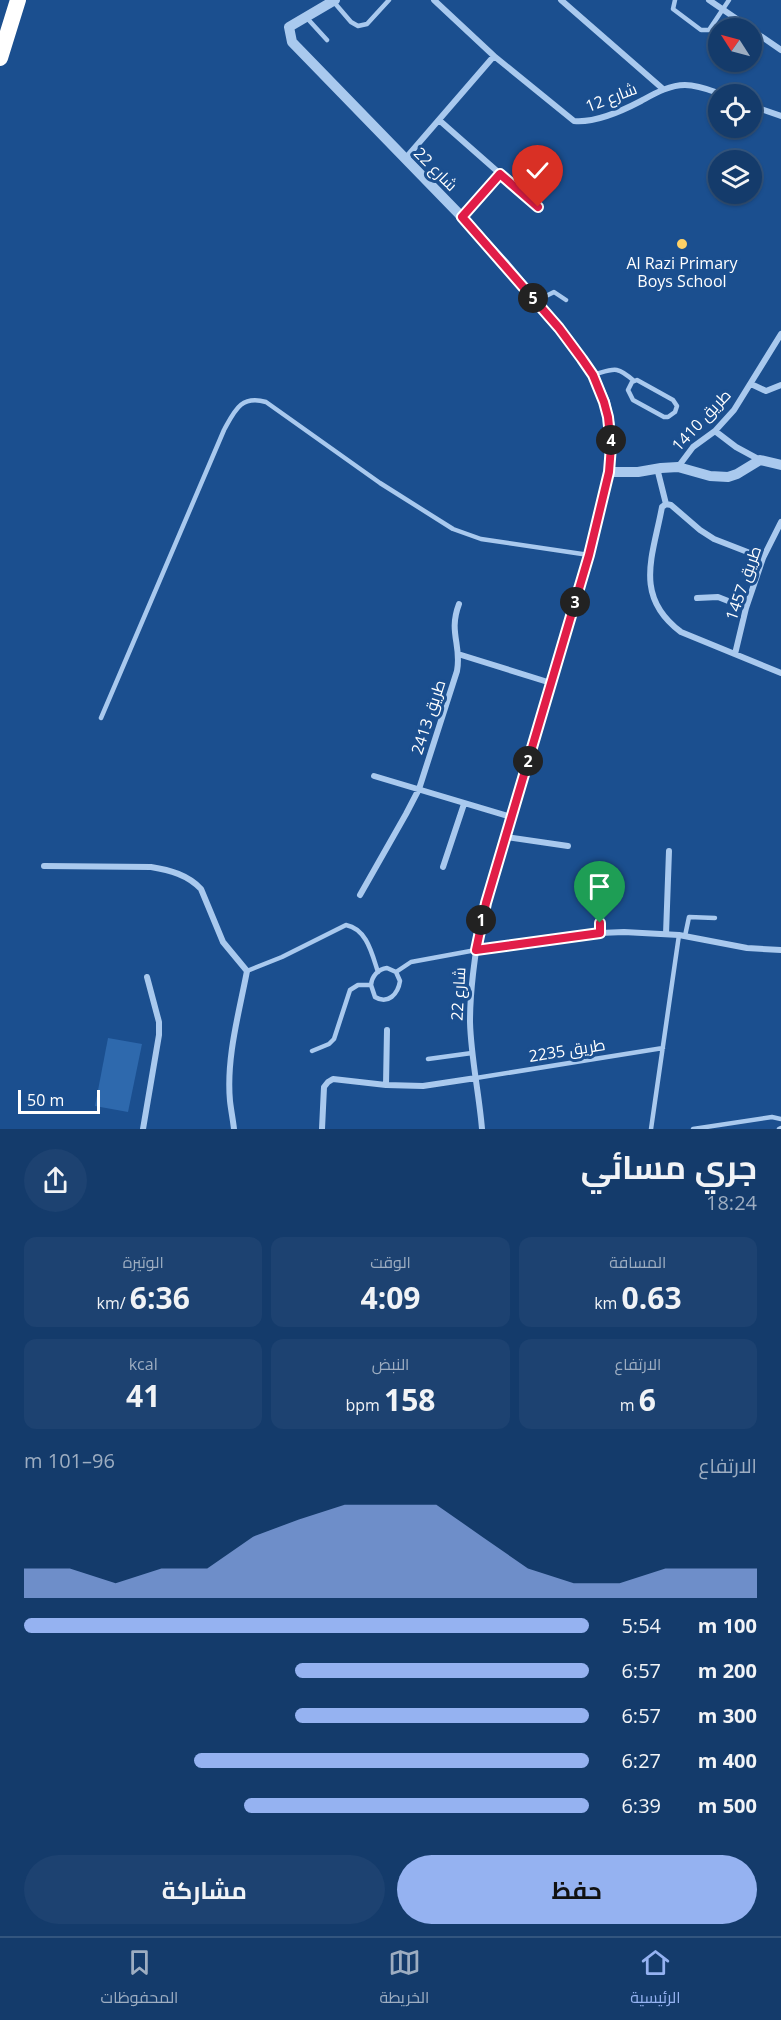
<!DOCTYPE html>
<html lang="ar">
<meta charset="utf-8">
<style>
:root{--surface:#143b6b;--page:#1d4271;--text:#f1f3f6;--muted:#9dadc1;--line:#33557e;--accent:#95b2f1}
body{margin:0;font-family:"Open Sans",Cairo,sans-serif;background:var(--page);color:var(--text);direction:rtl;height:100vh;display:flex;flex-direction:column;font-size:22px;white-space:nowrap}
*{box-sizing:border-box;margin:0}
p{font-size:20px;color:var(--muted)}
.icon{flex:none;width:33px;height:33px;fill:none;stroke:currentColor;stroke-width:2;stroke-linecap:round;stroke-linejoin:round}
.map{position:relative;height:1129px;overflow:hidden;direction:ltr}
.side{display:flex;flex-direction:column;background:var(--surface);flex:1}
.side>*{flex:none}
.needle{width:39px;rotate:306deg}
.controls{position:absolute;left:708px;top:18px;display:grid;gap:12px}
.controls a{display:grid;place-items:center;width:54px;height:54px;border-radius:50%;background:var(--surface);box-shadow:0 2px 4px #0004,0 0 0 2px var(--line);font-size:30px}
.scale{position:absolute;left:18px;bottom:15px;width:82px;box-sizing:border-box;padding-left:6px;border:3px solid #fff;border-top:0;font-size:16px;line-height:21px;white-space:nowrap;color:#fff;-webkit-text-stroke:4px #1b4f8f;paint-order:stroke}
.pin{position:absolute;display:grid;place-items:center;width:51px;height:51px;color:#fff;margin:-62px -26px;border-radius:50% 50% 50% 0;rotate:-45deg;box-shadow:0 0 6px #0007}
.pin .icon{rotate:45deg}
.km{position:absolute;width:30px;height:30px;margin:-15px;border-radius:50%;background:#222;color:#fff;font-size:16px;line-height:30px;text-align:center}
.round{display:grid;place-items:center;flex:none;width:63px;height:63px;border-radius:32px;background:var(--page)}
.headline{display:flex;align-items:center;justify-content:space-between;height:102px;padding:0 24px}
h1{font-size:33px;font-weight:700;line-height:45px}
.figures{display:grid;grid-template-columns:repeat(3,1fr);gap:9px;height:102px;padding:6px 24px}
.figures div{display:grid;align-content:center;border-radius:12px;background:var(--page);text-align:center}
.figures b{font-size:30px;font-weight:700}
.figures small{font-size:16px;font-weight:400}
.figures p{font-size:16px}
.chart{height:168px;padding:12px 24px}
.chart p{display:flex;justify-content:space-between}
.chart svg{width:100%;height:108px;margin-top:6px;fill:var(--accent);opacity:.7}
.primary-button{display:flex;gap:12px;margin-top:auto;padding:12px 24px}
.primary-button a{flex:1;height:69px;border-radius:36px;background:var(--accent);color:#111;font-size:24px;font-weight:700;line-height:69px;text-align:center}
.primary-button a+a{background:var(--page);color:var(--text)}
ul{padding:0 24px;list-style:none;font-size:20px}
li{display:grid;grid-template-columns:96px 72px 1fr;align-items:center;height:45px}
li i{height:15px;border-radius:8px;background:var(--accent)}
.menu{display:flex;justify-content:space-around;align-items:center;height:84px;border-top:2px solid var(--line);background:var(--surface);font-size:16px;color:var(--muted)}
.menu a{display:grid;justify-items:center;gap:3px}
.menu .on{color:var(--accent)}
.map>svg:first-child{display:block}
.green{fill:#2e69ad}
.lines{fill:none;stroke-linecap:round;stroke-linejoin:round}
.service{stroke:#a9c9ee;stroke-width:4.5}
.minor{stroke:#a9c9ee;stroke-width:6}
.tertiary{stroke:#a9c9ee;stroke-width:10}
.motorway{stroke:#fff;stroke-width:16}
.route-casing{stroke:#fff;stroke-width:12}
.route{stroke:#e11d48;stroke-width:8}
.poi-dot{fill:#ffd166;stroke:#1b4f8f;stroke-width:2}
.labels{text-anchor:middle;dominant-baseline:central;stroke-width:6;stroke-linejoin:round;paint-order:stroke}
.street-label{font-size:16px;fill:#fff;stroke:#1b4f8f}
.poi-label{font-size:16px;fill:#fff;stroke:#1b4f8f}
</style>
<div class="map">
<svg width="781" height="1129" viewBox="0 0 781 1129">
<rect width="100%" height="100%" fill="#1b4f8f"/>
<path class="green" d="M108 1038 142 1044 128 1112 95 1106Z"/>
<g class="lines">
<path class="service" d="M675 0 673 9 701 30H709L729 0
M333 1 351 22 358 26 367 24 389 0
M306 17 327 40
M536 301 554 292 566 300
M593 375C614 369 616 365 634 381
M637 380 673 400 677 406 675 412 668 417H664L633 400 628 390 632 382Z
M101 718 224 430C235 410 241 395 266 402L380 483 453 529 481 539 589 555
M600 933 603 873
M685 936 689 917 715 918
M387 968 396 972 400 981C398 994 388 1005 375 997L371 985C372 976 378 969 387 968Z
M247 971 282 957 346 925C367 929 372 954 378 972
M396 972 411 962 476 950
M312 1051 329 1044 334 1039 350 990 358 985H371
M428 1059 472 1053
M476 1078 663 1048
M651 1129 679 935
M693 1129 772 1117 781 1119
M779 1129 781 1128"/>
<path class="minor" d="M434 0 494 56 574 121C595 123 622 111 641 101 654 94 669 85 685 85 698 85 710 90 721 94
M561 0 663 89
M709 0 750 28
M752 30 781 50
M752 106 781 116
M439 120 538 207
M405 159 494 56
M462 217 500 174
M751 384 766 391 781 385
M715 431 736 447 760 460
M678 467 693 447 715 431 734 410 781 334
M657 468 666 504
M763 558 714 539 700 530 671 505 666 504 662 507C653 556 633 596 681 632L781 673
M697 598 718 597 746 608
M458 654 551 683
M735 654 746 608 763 558 781 522
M374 776 511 817
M506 837 568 846
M44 866 151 867C170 870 188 875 201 889L223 942 247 971C239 1013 226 1058 230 1101 231 1110 233 1120 234 1129
M443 867 464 804
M360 895 406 814 419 789 457 671C462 645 448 633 459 604
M666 934 669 851
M476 950 600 933 624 932 679 935 747 948 781 950
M386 1085 387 1030
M143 1129 159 1035V1022L147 977
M322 1129 324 1087 328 1082 333 1079 386 1085 423 1086 476 1078
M482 1129C479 1093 471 1058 470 1022 470 989 475 957 480 924L589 555 609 472"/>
<path class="tertiary" d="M335 0 289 27 292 42 462 217 505 264 571 343 593 375 605 402 611 431 609 472H638L661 468 678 467 710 476 728 477 737 474 760 460 781 465"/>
<path class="motorway" d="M0 58 18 0"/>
</g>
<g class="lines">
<g class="route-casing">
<path id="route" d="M538 207 500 174 462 217 559 328 582 359 593 375 604 402 608 417 611 446 609 472 589 555 486 903 476 950 600 933V923"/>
</g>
<use href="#route" class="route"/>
</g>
<circle class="poi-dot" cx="682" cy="244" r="6"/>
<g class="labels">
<g class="street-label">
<text transform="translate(611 97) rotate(-21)">شارع 12</text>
<text transform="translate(436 169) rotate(45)">شارع 22</text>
<text transform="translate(701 420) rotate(-47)">طريق 1410</text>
<text transform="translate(743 583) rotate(-71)">طريق 1457</text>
<text transform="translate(428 717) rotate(-72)">طريق 2413</text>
<text transform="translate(458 994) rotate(-87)">شارع 22</text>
<text transform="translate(567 1050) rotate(-9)">طريق 2235</text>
</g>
<g class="poi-label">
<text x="682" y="263">Al Razi Primary<tspan x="682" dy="18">Boys School</tspan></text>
</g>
</g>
</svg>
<div class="controls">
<a><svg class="needle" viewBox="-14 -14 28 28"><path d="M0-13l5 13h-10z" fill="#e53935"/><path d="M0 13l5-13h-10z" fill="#9dadc1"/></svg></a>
<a><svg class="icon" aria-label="locate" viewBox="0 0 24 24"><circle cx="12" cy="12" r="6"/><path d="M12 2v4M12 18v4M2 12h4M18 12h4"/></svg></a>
<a><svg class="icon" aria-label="layers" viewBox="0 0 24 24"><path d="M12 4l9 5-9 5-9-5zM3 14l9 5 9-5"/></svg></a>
</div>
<div class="scale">50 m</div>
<div class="pin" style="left:600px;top:923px;background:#1e9e55"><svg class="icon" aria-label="arrive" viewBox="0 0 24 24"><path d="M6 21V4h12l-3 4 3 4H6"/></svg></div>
<div class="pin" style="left:538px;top:207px;background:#d93025"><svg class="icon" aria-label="check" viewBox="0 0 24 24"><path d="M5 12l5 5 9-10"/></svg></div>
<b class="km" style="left:481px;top:920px">1</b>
<b class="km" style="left:528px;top:761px">2</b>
<b class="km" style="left:575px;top:602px">3</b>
<b class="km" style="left:611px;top:440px">4</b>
<b class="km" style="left:533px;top:298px">5</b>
</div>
<section class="side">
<div class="headline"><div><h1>جري مسائي</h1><p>18:24</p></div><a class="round"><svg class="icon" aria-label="share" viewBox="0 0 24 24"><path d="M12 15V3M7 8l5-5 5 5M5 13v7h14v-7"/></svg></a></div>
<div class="figures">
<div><p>المسافة</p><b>0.63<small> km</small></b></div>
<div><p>الوقت</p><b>4:09</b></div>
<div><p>الوتيرة</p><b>6:36<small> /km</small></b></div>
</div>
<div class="figures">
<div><p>الارتفاع</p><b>6<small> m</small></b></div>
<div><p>النبض</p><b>158<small> bpm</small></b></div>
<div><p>kcal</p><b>41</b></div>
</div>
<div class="chart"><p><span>الارتفاع</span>96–101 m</p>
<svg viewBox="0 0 160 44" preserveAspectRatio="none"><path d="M0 44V32L10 32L20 38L30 32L40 32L50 19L60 12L70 6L80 6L90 6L100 19L110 32L120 38L130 38L140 32L150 32L160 32V44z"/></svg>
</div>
<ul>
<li><b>100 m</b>5:54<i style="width:100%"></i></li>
<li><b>200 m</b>6:57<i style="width:52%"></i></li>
<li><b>300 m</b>6:57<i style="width:52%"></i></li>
<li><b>400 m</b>6:27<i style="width:70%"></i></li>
<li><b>500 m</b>6:39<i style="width:61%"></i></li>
</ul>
<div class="primary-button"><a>حفظ</a><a>مشاركة</a></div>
</section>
<nav class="menu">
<a class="on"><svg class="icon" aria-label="home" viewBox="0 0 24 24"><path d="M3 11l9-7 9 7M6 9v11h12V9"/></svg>الرئيسية</a>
<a><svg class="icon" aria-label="map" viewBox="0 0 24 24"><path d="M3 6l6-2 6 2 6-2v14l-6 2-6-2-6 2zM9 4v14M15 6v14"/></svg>الخريطة</a>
<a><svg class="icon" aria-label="saved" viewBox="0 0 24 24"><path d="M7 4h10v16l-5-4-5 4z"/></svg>المحفوظات</a>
</nav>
